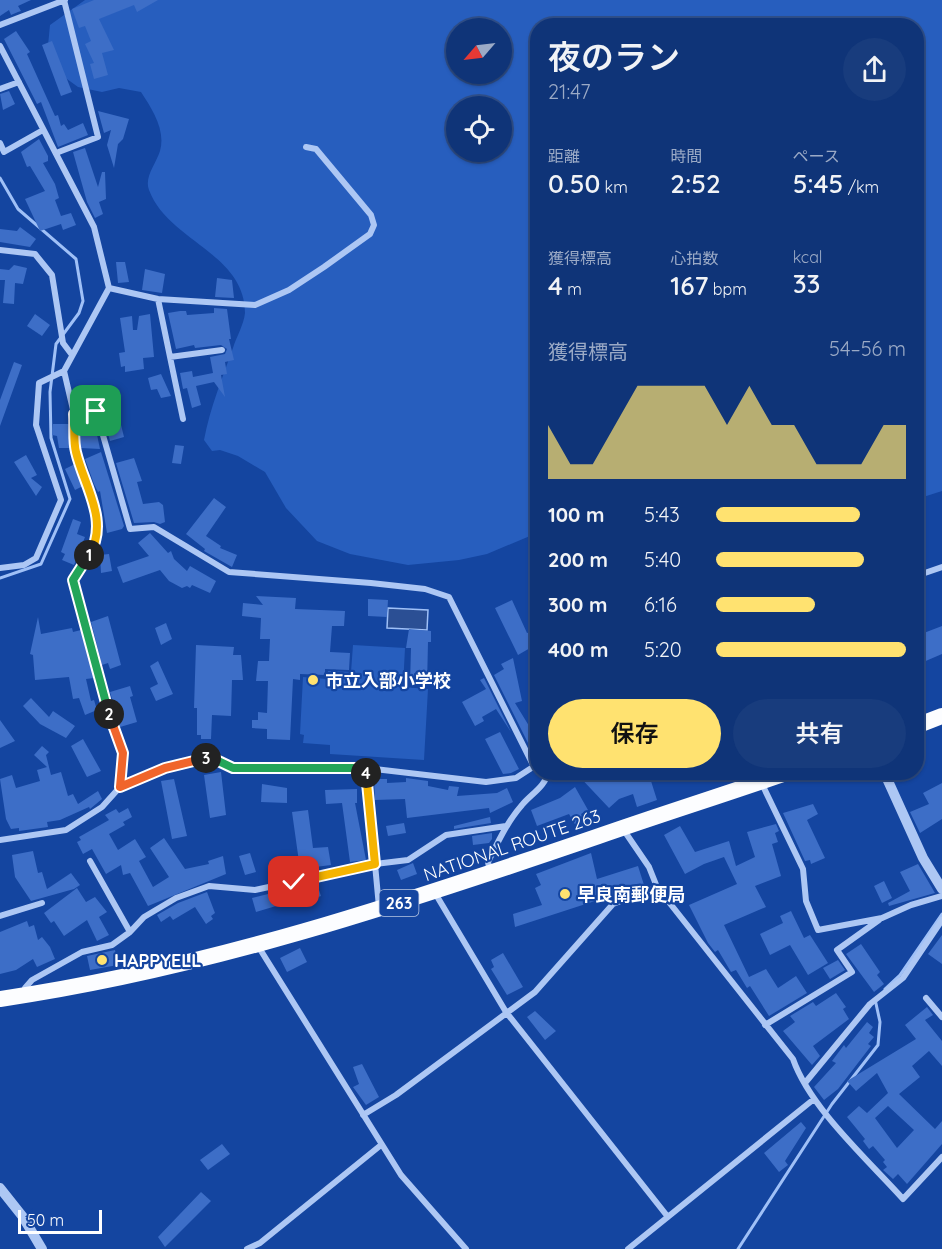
<!DOCTYPE html>
<html lang="ja">
<meta charset="utf-8">
<style>
:root{--surface:#0f3478;--page:#183c7d;--text:#f1f3f6;--muted:#9baac6;--line:#2f4f8a;--accent:#ffe270}
body{margin:0;font-family:Quicksand,"Noto Sans JP",sans-serif;background:var(--page);color:var(--text);height:100vh;display:flex;flex-direction:column;font-size:22px;white-space:nowrap}
*{box-sizing:border-box;margin:0}
p{font-size:20px;color:var(--muted)}
.icon{flex:none;width:33px;height:33px;fill:none;stroke:currentColor;stroke-width:2;stroke-linecap:round;stroke-linejoin:round}
.map{position:relative;flex:1;overflow:hidden}
.panel{position:absolute;left:530px;top:18px;width:394px;height:762px;display:flex;flex-direction:column;background:var(--surface);border-radius:24px;box-shadow:0 2px 4px #0004,0 0 0 2px var(--line)}
.panel>*{flex:none}
.needle{width:39px;rotate:242deg}
.fabs{position:absolute;left:446px;top:18px;display:grid;gap:12px}
.fabs a{display:grid;place-items:center;width:66px;height:66px;border-radius:50%;background:var(--surface);box-shadow:0 2px 4px #0004,0 0 0 2px var(--line);font-size:30px}
.scale{position:absolute;left:18px;bottom:15px;width:84px;box-sizing:border-box;padding-left:6px;border:3px solid #fff;border-top:0;font-size:16px;line-height:21px;white-space:nowrap;color:#fff;-webkit-text-stroke:4px #1445a0;paint-order:stroke}
.pin{position:absolute;display:grid;place-items:center;width:51px;height:51px;color:#fff;margin:-26px;border-radius:12px;box-shadow:0 3px 9px #0006}
.km{position:absolute;width:30px;height:30px;margin:-15px;border-radius:50%;background:#222;color:#fff;font-size:16px;line-height:30px;text-align:center}
.round{display:grid;place-items:center;flex:none;width:63px;height:63px;border-radius:32px;background:var(--page)}
.head{display:flex;align-items:center;justify-content:space-between;height:102px;padding:0 18px}
h1{font-size:33px;font-weight:600;line-height:45px}
.stats{display:grid;grid-template-columns:repeat(3,1fr);gap:9px;height:102px;padding:6px 18px}
.stats div{display:grid;align-content:center}
.stats b{font-size:26px;font-weight:600}
.stats small{font-size:16px;font-weight:400}
.stats p{font-size:16px}
.chart{height:168px;padding:12px 18px}
.chart p{display:flex;justify-content:space-between}
.chart svg{width:100%;height:108px;margin-top:6px;fill:var(--accent);opacity:.7}
.button{display:flex;gap:12px;margin-top:auto;padding:12px 18px}
.button a{flex:1;height:69px;border-radius:36px;background:var(--accent);color:#111;font-size:24px;font-weight:600;line-height:69px;text-align:center}
.button a+a{background:var(--page);color:var(--text)}
ul{padding:0 18px;list-style:none;font-size:20px}
li{display:grid;grid-template-columns:96px 72px 1fr;align-items:center;height:45px}
li i{height:15px;border-radius:8px;background:var(--accent)}
.map>svg:first-child{display:block}
.green{fill:#275ebe;fill-rule:evenodd}
.water{fill:#2b4f94;stroke:#9fc0f7;stroke-width:1.5}
.lines{fill:none;stroke-linecap:round;stroke-linejoin:round}
.stream{stroke:#9fc0f7;stroke-width:3}
.building{fill:#3d6ec7;fill-rule:evenodd}
.minor{stroke:#adc7f4;stroke-width:6}
.tertiary{stroke:#adc7f4;stroke-width:10}
.trunk{stroke:#fcfdff;stroke-width:16}
.split-1-casing{stroke:#fff;stroke-width:12}
.split-2-casing{stroke:#fff;stroke-width:12}
.split-3-casing{stroke:#fff;stroke-width:12}
.split-4-casing{stroke:#fff;stroke-width:12}
.split-5-casing{stroke:#fff;stroke-width:12}
.split-1{stroke:#f5b400;stroke-width:8}
.split-2{stroke:#22a559;stroke-width:8}
.split-3{stroke:#f0652b;stroke-width:8}
.split-4{stroke:#22a559;stroke-width:8}
.split-5{stroke:#f5b400;stroke-width:8}
.poi-dot{fill:#ffe270;stroke:#1445a0;stroke-width:2}
.labels{text-anchor:middle;dominant-baseline:central;stroke-width:4.5;stroke-linejoin:round;paint-order:stroke}
.shield{fill:#1445a0;stroke:#b8c7e2;stroke-width:1.5}
.shield-label{font-size:16px;font-weight:bold;fill:#fff}
.poi-label{font-size:18px;font-weight:bold;fill:#fff;stroke:#1445a0;text-anchor:start}
.street-label{font-size:18px;fill:#fff;stroke:#1445a0}
</style>
<div class="map">
<svg width="942" height="1249" viewBox="0 0 942 1249">
<rect width="100%" height="100%" fill="#1445a0"/>
<path class="green" d="M85 0H942V491L917 499 916 26H537V533L487 554 459 560 408 565 350 554 317 541 286 508 265 472 238 456 220 450 212 451 204 440C210 408 222 379 233 348 236 338 244 324 245 313 245 253 168 241 149 190 144 177 156 164 160 151 166 130 152 109 141 92L119 88 102 92 78 87 56 71 47 56 50 25ZM456 28H501V74H456ZM456 106H501V152H456Z
M353 645 405 648 403 687 428 689 424 760 330 754V745L303 743 304 735 300 734 303 677 327 679 328 671 351 672Z"/>
<path class="water" d="M388 608 428 610 427 630 387 628Z"/>
<g class="lines">
<path class="stream" d="M0 178 18 209 76 259 83 301 79 313 56 344 50 392 51 438 70 499 41 564 0 578
M885 989 900 975 942 914
M738 1249 832 1104 878 1045 880 1022 875 999"/>
</g>
<path class="building" d="M0 0H31L18 6 21 11 18 12 11 15 9 10 0 16Z
M94 0H158L137 12 134 5 99 19 114 50 102 53 108 75 94 79 90 64 94 63 85 44 91 41 85 26 79 28 72 9Z
M16 31 30 52 27 54 55 116 58 115 61 126 64 124 68 130 83 123 88 135 58 147 41 102 37 104 4 39Z
M52 41 72 92 61 96 42 45Z
M9 91 15 104 3 110 0 94Z
M98 111 129 119 123 139 118 144 114 168 107 145 111 130 104 133Z
M39 139 48 156V161L43 163 55 184 59 198 55 200 61 216 71 213 76 225 63 230 61 224 40 231 25 199 45 191 30 166 27 167 21 152Z
M85 148 98 187 102 172H105L106 199 99 202 103 214 95 218 87 202 73 152Z
M20 227 36 239 30 247 0 242V229L17 231Z
M116 262H125L129 282 118 283Z
M14 265 27 268 23 284 15 283 14 304 3 303 5 280H0V269L9 270Z
M145 269 165 274 162 293 142 290Z
M217 278 232 280 234 298 215 297Z
M214 308 227 309 231 339H229L234 360 225 362 227 374 221 375 225 397 214 382 196 386 201 405 192 408 187 388 183 389 180 373 192 371 193 377 213 373 210 357 225 354 227 349 221 345 195 348 194 345 176 349 168 313 180 311H186L187 315 214 313Z
M35 314 50 325 42 336 27 326Z
M150 314 154 357 143 358 144 369 125 372V366L121 367 119 353 125 352 120 318 132 316 133 330H137L139 316Z
M14 362 22 365 0 426V400Z
M161 374 171 396 161 398 157 389 151 390 148 378Z
M110 412 119 417 124 437 110 441 103 415Z
M53 424H69L71 448H59L57 436 52 435Z
M96 430 100 449 81 448 80 431Z
M175 445 184 446 181 464 172 463Z
M101 452 124 526 122 529 107 533 100 491 98 492 94 484 85 459Z
M26 455 37 475 31 478 42 487 36 496 14 462Z
M134 458 142 481 137 482 143 504 159 502 163 505 165 522 160 524 154 522 134 523 116 463Z
M75 464 83 486 75 490 65 469Z
M214 498 226 507 206 536 221 546 220 548 237 555 232 567 204 551 205 549 186 534Z
M73 519 81 522 77 534 85 537 74 565 62 560 65 554 61 552Z
M150 533 168 553 171 551 174 559 187 571 190 566 216 581 210 593 192 585 190 588 187 586 182 588 169 581 160 570 123 583 117 567 149 556 138 543Z
M109 554 112 571 101 573 100 555Z
M256 596 296 598 295 609 345 611 344 626H332L330 652 350 653 349 670 325 669V675L300 674V680L293 679 290 740 267 739V729L252 728V720H258V712L267 713 268 681H256L258 661H269L270 639H260L261 618 242 616 243 603 263 605Z
M368 599 388 600 387 617 368 616Z
M512 600 527 633 537 630V644L518 655 495 608Z
M108 616 121 665 110 669 108 663 102 665 91 622Z
M38 617 41 634 72 628 73 632 81 630 94 678 86 679 91 701 94 700 97 710 85 715 79 698 73 699 69 677 35 680 33 655 30 654Z
M166 623 172 639 161 645 155 628Z
M942 626V654L921 663 919 656 916 657V636Z
M409 629 431 631V642H428L427 686 410 685 411 648H406Z
M196 645 234 647 233 655H241L243 680H232L231 716 212 715 211 739H201V735H197V708H194Z
M513 658 522 701 515 703 537 739V744L530 747 494 675 504 669 501 664Z
M158 661 173 694 156 701 150 688 158 684 150 666Z
M484 678 511 732 496 709 482 717 484 721 475 726 462 702 486 689 480 680Z
M130 686 133 696 130 697 137 722 120 727 110 692Z
M31 698 49 717 53 711 75 726 66 738 40 724 23 706Z
M0 720 15 741 0 748Z
M500 732 519 769 511 773 503 774 485 739Z
M83 739 101 771 87 777 71 746Z
M42 746 49 752 46 755 51 775 61 772 68 796 73 794 78 804 98 791 102 799 90 809 89 807 60 820 47 822 48 827 19 831V828L11 829 6 819 0 779 12 775 16 788 40 781 37 770 47 767 34 755Z
M221 772 226 815 210 818 204 775Z
M575 772H631V775L685 772V780L651 781 657 800 637 807 633 794 619 799 609 808Z
M406 778 428 781V786L448 790 449 786 459 787 457 796 497 793 507 788 513 802 490 813 489 808 407 818 405 799 375 800 374 779H387V783L406 782Z
M174 779 187 836 172 839 161 781Z
M942 783V819L920 833 910 812 929 804 923 793Z
M262 784 287 788V803L261 802Z
M575 787 588 810 581 814 585 821 576 826 569 814 537 826 531 810 560 798Z
M357 789V803H355L366 860 350 862 342 803 326 804 325 790Z
M813 804 818 814 807 820 825 858 811 864 810 860 805 861 783 813Z
M128 808 132 817 123 822 125 825 109 834 118 850 135 839 146 857 139 861 153 887 169 877 150 848 164 838 185 869 209 864 208 861 223 856 226 874 148 906 130 873 123 875 121 865 106 874 92 849 83 854 77 842 81 840 79 837 109 820 105 815 116 809 119 813Z
M308 810 313 848 328 847 331 865 300 869 292 812Z
M490 817 491 823 454 829V826Z
M404 823 406 833 388 836 386 826Z
M776 824 779 831 775 833 778 842 772 844 781 876 755 886 766 907 724 925 749 977 766 969 778 988 796 976 807 993 769 1016 750 986 747 988 736 970 731 972 718 950 715 952 708 943 689 905 737 884 724 857 704 864 685 874 664 835 680 826 695 852 729 841 736 866 755 857 747 832Z
M492 833V839L489 843 473 845 472 836Z
M33 851 38 873 42 872 47 889 71 873 80 885 74 889 31 901 15 877 12 855Z
M250 853 256 872 245 875 239 856Z
M591 853 597 879 638 866 644 885 515 927 513 914 542 905 535 888 541 885 536 874Z
M413 863 417 874 401 880 397 870Z
M918 864 935 893 889 906 888 903 910 891 900 872Z
M884 881 892 898 882 903 874 886Z
M317 884 321 896 307 901 302 889Z
M77 888 86 902 95 897 107 912 99 917 109 935 97 941 87 920 64 936 54 921 51 923 44 913Z
M292 888 296 900 256 912 252 898Z
M207 892 215 913 211 916 213 919 206 924 195 907 173 920 170 916 161 922 157 915 178 903Z
M791 911 804 938 810 935 828 963 808 975 790 945 770 955 760 934 783 923 780 916Z
M27 921 29 927 34 925 38 940 42 937 50 947 55 959 37 967 33 959 16 970 0 974V932Z
M942 935V964L928 954Z
M861 944 880 972 877 975 884 984 874 992 846 954Z
M300 948 307 962 287 972 280 958Z
M115 950 118 965 90 970 87 956Z
M503 953 523 987 507 995 491 969 494 967 491 960Z
M838 960 845 970 830 979 823 968Z
M836 993 846 1007 843 1009 849 1019 813 1046 820 1056 812 1065 783 1031 795 1022 790 1016 813 1002 816 1006Z
M927 1007 933 1015 925 1020 942 1041V1066L929 1051 912 1066 920 1077 899 1094 935 1129 942 1121V1144L907 1184 898 1174 893 1179 883 1170 887 1167 883 1162 885 1160 873 1146 869 1149 863 1141 865 1139 847 1117 859 1106 867 1113 888 1093 877 1073 856 1091 847 1081 916 1039 905 1025ZM888 1106 914 1130 897 1148 875 1118Z
M535 1011 556 1031 545 1040 527 1017Z
M867 1022 873 1027 869 1033 874 1037 868 1044 871 1046 838 1089 824 1100 814 1087 836 1063 832 1061 844 1045 846 1048Z
M362 1064 379 1097 366 1105 353 1087 359 1084 353 1067Z
M801 1122 806 1128 785 1161 788 1165 779 1172 764 1153Z
M222 1144 230 1154 208 1170 200 1160Z
M201 1192 211 1201 165 1247 158 1237Z"/>
<g class="lines">
<path class="minor" d="M0 25 65 0
M0 46 94 227 109 288 64 371 74 414 76 451 93 497 96 542 73 580 110 716 123 753 120 787
M0 89 19 82
M0 143 4 152 43 130
M56 153 98 137 64 0
M0 250 35 254 52 275 63 343 72 355
M109 288 158 299 255 305 289 290 324 267 370 234 374 225 371 215 316 149 306 147
M158 299 170 357 222 350
M170 357 183 419
M74 414 96 411 130 529 154 527 229 572 371 583 425 589 449 597 534 767
M0 568 24 565 36 558 61 500 36 425 39 383 64 371
M916 576 942 567
M366 768 379 907
M746 772 751 785
M762 784 803 869 806 901 818 930 882 918 911 905 942 896
M623 829 649 867 657 887 793 1059C810 1108 868 1160 903 1199L942 1157
M0 840 66 830 102 807 120 787 164 768 210 757 233 768H366L486 782 516 778 536 765
M90 861 130 932
M490 871 488 862C498 842 507 822 522 805 530 795 546 786 548 772
M435 893 506 1012 668 1217
M0 916 42 903
M258 946 401 1175 466 1249
M26 993 25 988 32 980 82 952 112 945 130 932 144 917 176 898 209 886 255 890 375 864 408 860 446 835 506 826
M926 998 942 1017
M765 1025 852 972 837 950 879 920
M805 1083 870 1004 903 978 942 920
M363 1115 396 1095 535 992 613 904 657 887
M247 1249 260 1243 381 1145
M628 1249 814 1099"/>
<path class="tertiary" d="M884 772 923 858 942 889
M0 1188 23 1217 42 1249"/>
<path class="trunk" d="M916 726 942 716
M0 999C206 969 403 903 599 836 662 814 726 794 789 772"/>
</g>
<g class="lines">
<g class="split-1-casing">
<path id="split-1" d="M89 555C110 521 84 486 76 452 73 441 75 426 74 414L96 411"/>
</g>
<g class="split-2-casing">
<path id="split-2" d="M89 555 73 580 109 714"/>
</g>
<g class="split-3-casing">
<path id="split-3" d="M109 714 123 753 120 787 165 768 206 758"/>
</g>
<g class="split-4-casing">
<path id="split-4" d="M206 758 210 757 233 768H366V773"/>
</g>
<g class="split-5-casing">
<path id="split-5" d="M294 882 375 864 366 773"/>
</g>
<use href="#split-1" class="split-1"/>
<use href="#split-2" class="split-2"/>
<use href="#split-3" class="split-3"/>
<use href="#split-4" class="split-4"/>
<use href="#split-5" class="split-5"/>
</g>
<g class="poi-dot">
<circle cx="313" cy="680" r="6"/>
<circle cx="565" cy="894" r="6"/>
<circle cx="102" cy="960" r="6"/>
</g>
<g class="labels">
<rect class="shield" x="379.5" y="890" width="39" height="26" rx="4.5"/>
<g class="shield-label">
<text x="399" y="903">263</text>
</g>
<g class="poi-label">
<text x="325" y="680">市立入部小学校</text>
<text x="577" y="894">早良南郵便局</text>
<text x="114" y="960">HAPPYELL</text>
</g>
<g class="street-label">
<text transform="translate(512 845) rotate(-19)">NATIONAL ROUTE 263</text>
</g>
</g>
</svg>
<div class="fabs">
<a><svg class="needle" viewBox="-14 -14 28 28"><path d="M0-13l5 13h-10z" fill="#e53935"/><path d="M0 13l5-13h-10z" fill="#9baac6"/></svg></a>
<a><svg class="icon" aria-label="locate" viewBox="0 0 24 24"><circle cx="12" cy="12" r="6"/><path d="M12 2v4M12 18v4M2 12h4M18 12h4"/></svg></a>
</div>
<div class="scale">50 m</div>
<div class="pin" style="left:96px;top:411px;background:#1e9e55"><svg class="icon" aria-label="arrive" viewBox="0 0 24 24"><path d="M6 21V4h12l-3 4 3 4H6"/></svg></div>
<div class="pin" style="left:294px;top:882px;background:#d93025"><svg class="icon" aria-label="check" viewBox="0 0 24 24"><path d="M5 12l5 5 9-10"/></svg></div>
<b class="km" style="left:89px;top:555px">1</b>
<b class="km" style="left:109px;top:714px">2</b>
<b class="km" style="left:206px;top:758px">3</b>
<b class="km" style="left:366px;top:773px">4</b>
<section class="panel">
<div class="head"><div><h1>夜のラン</h1><p>21:47</p></div><a class="round"><svg class="icon" aria-label="share" viewBox="0 0 24 24"><path d="M12 15V3M7 8l5-5 5 5M5 13v7h14v-7"/></svg></a></div>
<div class="stats">
<div><p>距離</p><b>0.50<small> km</small></b></div>
<div><p>時間</p><b>2:52</b></div>
<div><p>ペース</p><b>5:45<small> /km</small></b></div>
</div>
<div class="stats">
<div><p>獲得標高</p><b>4<small> m</small></b></div>
<div><p>心拍数</p><b>167<small> bpm</small></b></div>
<div><p>kcal</p><b>33</b></div>
</div>
<div class="chart"><p><span>獲得標高</span>54–56 m</p>
<svg viewBox="0 0 160 44" preserveAspectRatio="none"><path d="M0 44V22L10 38L20 38L30 22L40 6L50 6L60 6L70 6L80 22L90 6L100 22L110 22L120 38L130 38L140 38L150 22L160 22V44z"/></svg>
</div>
<ul>
<li><b>100 m</b>5:43<i style="width:76%"></i></li>
<li><b>200 m</b>5:40<i style="width:78%"></i></li>
<li><b>300 m</b>6:16<i style="width:52%"></i></li>
<li><b>400 m</b>5:20<i style="width:100%"></i></li>
</ul>
<div class="button"><a>保存</a><a>共有</a></div>
</section>
</div>
